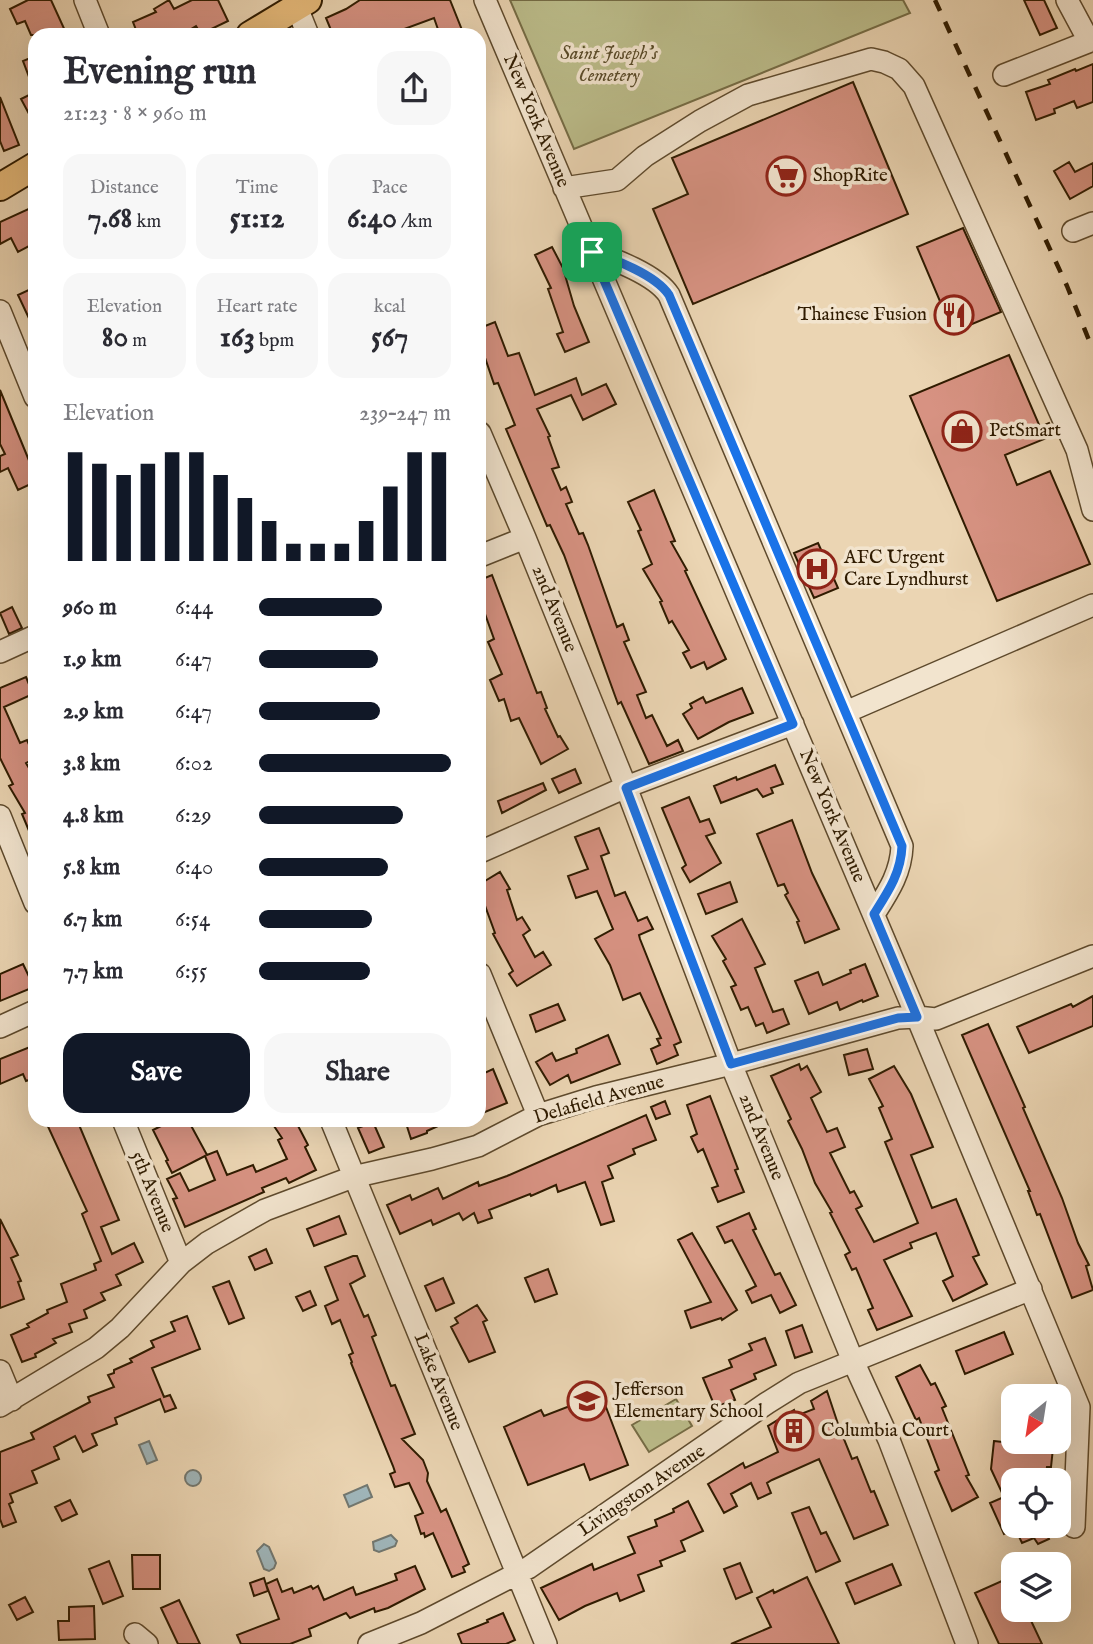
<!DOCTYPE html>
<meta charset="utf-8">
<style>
:root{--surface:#fff;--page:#f7f7f7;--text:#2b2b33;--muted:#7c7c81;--accent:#111827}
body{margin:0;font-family:"IM FELL English",serif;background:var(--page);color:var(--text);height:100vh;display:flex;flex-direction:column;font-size:26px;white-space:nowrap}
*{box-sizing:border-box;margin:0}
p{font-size:23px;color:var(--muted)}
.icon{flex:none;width:38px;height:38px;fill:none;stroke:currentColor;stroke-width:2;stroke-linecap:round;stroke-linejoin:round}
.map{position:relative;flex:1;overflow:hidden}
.details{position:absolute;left:28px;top:28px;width:458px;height:1099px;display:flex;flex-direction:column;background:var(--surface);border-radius:21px;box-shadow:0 7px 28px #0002}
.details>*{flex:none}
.needle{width:46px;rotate:210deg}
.buttons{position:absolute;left:1001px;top:1384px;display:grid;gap:14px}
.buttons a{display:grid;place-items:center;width:70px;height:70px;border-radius:14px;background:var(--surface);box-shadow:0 7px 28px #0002;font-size:35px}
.pin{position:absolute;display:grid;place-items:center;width:60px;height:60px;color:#fff;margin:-30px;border-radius:14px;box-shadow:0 4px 10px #0006}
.round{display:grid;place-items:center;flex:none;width:74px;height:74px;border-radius:21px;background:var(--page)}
.headline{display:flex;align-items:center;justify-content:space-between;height:119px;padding:0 35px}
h1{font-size:38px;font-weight:700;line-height:52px}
.figures{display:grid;grid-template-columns:repeat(3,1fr);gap:10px;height:119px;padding:7px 35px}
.figures div{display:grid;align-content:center;border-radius:18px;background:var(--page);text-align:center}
.figures b{font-size:30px;font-weight:700}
.figures small{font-size:19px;font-weight:400}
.figures p{font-size:19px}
.chart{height:196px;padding:14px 35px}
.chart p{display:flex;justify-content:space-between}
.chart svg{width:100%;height:126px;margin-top:7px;stroke:var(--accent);stroke-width:6}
.action{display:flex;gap:14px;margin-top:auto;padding:14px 35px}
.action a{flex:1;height:80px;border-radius:21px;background:var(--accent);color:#fff;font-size:28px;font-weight:700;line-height:80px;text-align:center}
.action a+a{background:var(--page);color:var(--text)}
ul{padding:0 35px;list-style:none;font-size:23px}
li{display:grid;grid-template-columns:112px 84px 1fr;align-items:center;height:52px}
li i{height:18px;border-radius:9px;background:var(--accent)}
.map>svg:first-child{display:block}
.green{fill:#bbbc8a;stroke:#756c45;stroke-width:2}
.water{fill:#9fb5b9;stroke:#72776f;stroke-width:2}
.building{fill:#d79282;stroke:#2f1b00;stroke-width:2}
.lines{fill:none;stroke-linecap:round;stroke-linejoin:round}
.minor-casing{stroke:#5e4a2d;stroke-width:24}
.major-casing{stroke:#2f1b00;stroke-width:30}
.minor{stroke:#f2e4ce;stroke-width:21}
.major{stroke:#e6ba7a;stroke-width:26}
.rail{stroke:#2f1b00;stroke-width:4.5;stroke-dasharray:12 12;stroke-linecap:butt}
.route-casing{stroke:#fff;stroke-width:14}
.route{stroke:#1a73e8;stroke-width:9}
.labels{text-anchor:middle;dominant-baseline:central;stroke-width:7;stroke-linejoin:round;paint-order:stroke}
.park-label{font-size:19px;font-style:italic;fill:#594b29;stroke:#f2e4ce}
.street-label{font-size:19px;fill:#2f1b00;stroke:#f2e4ce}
.poi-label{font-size:19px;fill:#2f1b00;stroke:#f2e4ce;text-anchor:start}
</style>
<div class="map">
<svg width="1093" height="1644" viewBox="0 0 1093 1644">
<rect width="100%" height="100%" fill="#ebd5b3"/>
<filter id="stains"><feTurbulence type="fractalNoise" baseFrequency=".00286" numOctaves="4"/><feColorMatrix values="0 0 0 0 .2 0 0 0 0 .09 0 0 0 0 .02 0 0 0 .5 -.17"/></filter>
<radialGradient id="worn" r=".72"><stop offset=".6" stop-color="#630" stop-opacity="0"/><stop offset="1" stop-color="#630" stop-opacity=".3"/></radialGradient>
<path class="green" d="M510 0H903L910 13 574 149Z
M676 1399 692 1426 649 1452 632 1425Z"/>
<path class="water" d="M149 1441 157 1460 147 1464 139 1445Z
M185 1478a8 8 0 1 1 16 0a8 8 0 1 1-16 0Z
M367 1485 372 1497 349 1507 344 1495Z
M391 1535 397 1541 395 1546 379 1552 374 1550 373 1542Z
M264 1544 269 1547 276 1563 274 1568 269 1571 264 1569 257 1551Z"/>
<path class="building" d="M28 0H51L67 35H31L25 21 17 24 10 9Z
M169 0 174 9 192 0H218L228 21 201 34 196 26 181 35H138L133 22 156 12 154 9Z
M360 0H450L464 35H440L434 18 388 35H333L326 18 346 9Z
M1024 0H1044L1057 28 1040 35Z
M35 56V90H34L23 61Z
M1093 64V102L1077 108 1074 101 1054 109 1055 113 1036 120 1026 92 1050 84 1048 80 1075 69 1076 71Z
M853 82 908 214 693 304 653 209 688 194 672 158Z
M35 92V125L21 99Z
M0 97 19 145 4 151 0 141Z
M1069 162 1075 172 1093 163V186L1070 199 1054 171Z
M35 206V243L18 252 11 238 0 244V222Z
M963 228 1001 312 953 332 917 247Z
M552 247 563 268 574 306 589 342 565 352 557 334 563 332 548 289 551 288 535 255Z
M35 287V331L18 295Z
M495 322 508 356 519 353 535 395 576 378 582 395 606 384 616 404 583 420 571 395 537 409 550 436 548 437 559 467 552 469 561 490 566 487 572 502 566 504 579 534 583 533 588 545 617 627 623 624 629 640 624 642 646 692 637 695 646 718 652 715 667 746 678 740 683 751 649 764 621 702 618 704 564 555 550 525 547 526 506 429 515 425 498 383 494 384 480 343V328Z
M1009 355 1040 427 1049 423 1054 435 1005 455 1017 485 1050 471 1090 564 997 601 910 396Z
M0 390 35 475V482L18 490 8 468 0 472V456L5 454 0 444Z
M654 490 675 541 671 542 687 570 685 571 726 659 707 669 704 662 691 668 683 653 689 650 672 621 669 623 660 602 662 601 643 569 652 564 638 531 641 530 628 502Z
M818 543 838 588 814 598 794 553Z
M492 575 537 693 541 692 547 708 545 709 558 737 560 736 568 749 541 764 519 718 511 721 504 699 499 701 490 680 502 674 488 642 494 639 480 600V580Z
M12 607 22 628 9 634 0 613Z
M26 677 33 694 4 707 20 743 27 740 35 758 26 763 35 778V845L22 814 25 813 9 786 13 784 0 758V688Z
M742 688 753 713 729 722 698 739 683 714 692 708 690 704 703 697 706 703Z
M775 765 783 784 771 788 773 793 763 797 757 789 721 803 714 786 736 777 737 780Z
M575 769 581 783 559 793 552 779Z
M543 783 546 790 502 813 498 801Z
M689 797 700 822 709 819 715 833 706 836 721 863 690 882 682 868 686 865 662 808Z
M792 820 812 873 839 929 805 943 797 922 799 921 785 895 788 893 784 884 778 886 757 834Z
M599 828 609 853 601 856 615 896 625 892 638 921 647 917 653 929 639 935 640 939 681 1042 674 1045 678 1055 657 1064 651 1049 660 1045 657 1039 661 1038 640 993 623 1000 610 965 595 939 613 929 597 891 576 898 568 876 588 869 575 837Z
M500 872 510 889 507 890 517 920 522 917 530 930 523 935 535 957 543 952 551 965 517 986 509 974 513 971 493 934 495 933 480 892V884Z
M730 882 737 902 706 914 698 894Z
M742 919 765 964 755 968 773 1012 783 1009 789 1024 767 1033 763 1023 756 1026 748 1007 741 1010 731 987 736 985 723 961 726 959 712 936Z
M23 964 34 987 0 1001V974Z
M865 964 878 996 863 1002 862 1000 840 1010 837 1002 809 1014 795 981 818 972 823 985 851 973 850 970Z
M1093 996V1026L1029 1053 1017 1027 1071 1004 1073 1007Z
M558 1004 565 1020 536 1032 530 1015Z
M988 1024 1025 1107 1023 1108 1062 1198 1078 1243 1089 1265 1086 1266 1093 1290 1072 1298 1040 1214 1037 1215 1028 1191H1030L962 1035Z
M608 1035 620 1064 571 1083 568 1075 550 1085 536 1062 552 1053 556 1061 577 1053 576 1049Z
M35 1045V1078L26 1081 23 1074 0 1084V1059Z
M867 1049 873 1069 849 1075 844 1055Z
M799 1064 801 1070 807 1066 821 1092 811 1098 827 1132 837 1128 845 1147 830 1153 850 1193 854 1191 862 1206 856 1209 874 1242 918 1223 885 1142 892 1139 879 1108 883 1106 869 1079 894 1066 911 1094 933 1147 911 1155 932 1208 956 1199 979 1255 973 1257 987 1284 953 1301 943 1281 953 1276 936 1233 910 1243 912 1248 884 1260 912 1316 877 1330 868 1310 873 1308 856 1268 852 1270 845 1255 850 1252 830 1213 832 1212 815 1183 802 1149 788 1121 791 1119 771 1076Z
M493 1069 507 1103 480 1114V1089L484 1087 480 1075Z
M710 1096 738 1169 735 1170 744 1192 718 1202 712 1188 718 1186 703 1149 698 1152 691 1137 697 1134 687 1105Z
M665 1101 670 1114 656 1119 651 1107Z
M646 1115 656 1140 633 1149 635 1154 608 1166 613 1178 602 1182 614 1221 601 1225 585 1182 558 1192 556 1185 531 1196 530 1194 489 1210 492 1218 478 1223 474 1213 463 1220 459 1213 433 1225 431 1220 400 1234 387 1205 410 1195 412 1200 438 1188 443 1199 478 1182 479 1186 507 1176Z
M45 1120H77L119 1220 101 1227 112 1254 134 1243 143 1262 116 1275 121 1285 101 1293 105 1300 84 1310 87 1318 69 1324 72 1332 53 1339 56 1343 35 1354 36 1357 22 1362 11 1335 29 1327 27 1324 48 1313 47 1310 67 1302 61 1284 96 1270 94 1264 101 1261 82 1214 87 1211Z
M173 1120H188L207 1155 217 1151 227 1175 253 1165 256 1172 287 1159 278 1140 282 1138 270 1120H295L308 1145 305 1147 316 1170 289 1183 286 1178 262 1188 264 1192 185 1227 173 1199 177 1198 167 1179 180 1173 189 1191 215 1180 205 1156 172 1173 166 1161 168 1160 153 1130Z
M405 1120H451L427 1131V1133L411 1139Z
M373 1122 384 1147 369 1153 358 1128Z
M749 1213 756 1229 753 1230 775 1275 780 1273 796 1305 780 1313 771 1295 752 1303 746 1291 756 1286 732 1240 725 1243 717 1227Z
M339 1216 346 1234 314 1246 307 1229Z
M0 1219 18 1255 11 1258 21 1281 18 1282 24 1299 0 1308Z
M692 1233 737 1310 722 1320 721 1318 691 1328 685 1311 711 1302 678 1240Z
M266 1249 272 1263 255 1270 249 1257Z
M353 1256H357L365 1276 350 1284 364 1317 368 1315 376 1335 372 1337 391 1386 395 1385 415 1434 402 1439 423 1460 428 1473 427 1481 441 1512 446 1509 469 1564 463 1567 465 1572 452 1577 433 1533 425 1537 424 1533 421 1534 415 1516 423 1513 409 1483 395 1487 390 1474 395 1472 393 1466 351 1363 352 1362 349 1355 353 1353 340 1320 332 1324 325 1306 338 1300 325 1267Z
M548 1269 557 1294 535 1302 525 1278Z
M443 1278 454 1303 436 1311 425 1286Z
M229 1281 244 1318 229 1324 213 1287Z
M310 1291 316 1305 303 1311 296 1297Z
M477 1305 487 1320 483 1322 495 1352 469 1362 451 1327 458 1323 455 1318Z
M187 1316 200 1349 152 1368 164 1397 170 1395 176 1408 165 1412 160 1399 115 1418 117 1424 92 1434 97 1445 83 1452 75 1436 54 1447 59 1459 32 1471 37 1483 10 1494 13 1502 9 1504 16 1522 3 1527 0 1519V1452L34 1439 31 1433 90 1402 88 1397 114 1387 108 1375 114 1373V1370L132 1362 130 1359 154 1347 151 1341 175 1331 171 1322Z
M802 1325 812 1352 795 1358 786 1331Z
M1004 1332 1013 1354 965 1374 956 1351Z
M765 1338 776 1365 754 1374 756 1379 731 1390 735 1400 715 1407 703 1378 732 1367 729 1360 752 1350 749 1344Z
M920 1365 931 1385 935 1383 946 1406 942 1408 969 1475 966 1476 978 1497 952 1511 935 1472 939 1470 919 1418 916 1420 896 1377Z
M827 1391 839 1427 852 1459 857 1457 871 1492 874 1491 888 1525 854 1539 819 1459 772 1480 767 1483 771 1493 758 1499 751 1483 731 1494 737 1506 724 1513 708 1484 743 1463 745 1468 778 1452 768 1426 794 1410 796 1416 814 1409 811 1401Z
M601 1394 628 1465 590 1480 584 1464 528 1485 504 1427 541 1410 544 1416Z
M994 1441 1053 1448 1051 1467H1047L1046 1473 1030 1480H1013V1530L1004 1534 990 1503 1004 1497 991 1469Z
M70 1500 77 1514 62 1521 55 1507Z
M688 1501 703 1531 681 1541 685 1551 660 1561 662 1566 638 1575 644 1591 620 1601 617 1593 585 1606 559 1620 541 1588 592 1564 594 1570 635 1553 628 1537 657 1526 655 1520 674 1512 673 1509Z
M809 1507 821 1534 826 1532 840 1561 816 1572 792 1513Z
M1014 1526H1059L1046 1532 1049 1539 1038 1544 1034 1538 1022 1543Z
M132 1555H160V1589H133Z
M109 1561 123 1596 103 1604 89 1569Z
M740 1563 752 1592 736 1599 724 1569Z
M892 1564 901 1585 855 1604 846 1583Z
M415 1566 425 1589 388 1608 375 1612 374 1608 350 1618 346 1613 309 1629 311 1636 290 1644H241L237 1635 279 1619 266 1584 277 1579 282 1592 292 1588 294 1593 311 1586 313 1589 318 1586 324 1600 353 1587 356 1595 378 1587 397 1580 395 1574Z
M1013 1576V1610H1026L1042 1644H999L975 1593Z
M807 1577 839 1644H731L771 1627 757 1598 773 1590 774 1593Z
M264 1578 268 1591 254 1596 250 1583Z
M25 1597 33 1612 17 1620 9 1605Z
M179 1600 200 1644H178L161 1608Z
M94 1606 95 1639 59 1640 58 1621H69V1607Z
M503 1613 515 1640 506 1644H462L458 1634 488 1622 487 1620Z"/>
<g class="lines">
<g class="minor-casing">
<path id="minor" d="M85 0 99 35
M294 0 308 35
M485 0 917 1017 1079 1407 1074 1527
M1067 0 1089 41
M1004 75 1093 40
M564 188 617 180 645 156 700 121 748 95 871 59 884 62 899 69 914 86 1077 450 1093 510
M1073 231 1093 223
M592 252C614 259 656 275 669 295L902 846C901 873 888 892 874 914
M0 311 35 397
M480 433 525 538 626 787 731 1064 853 1361 889 1440 967 1644
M480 556 525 538
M0 652 35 636
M846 712 1093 605
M0 816 35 903
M480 852 626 787 793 724
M480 974 538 1115
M0 1027 35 1011
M123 1120 181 1263
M331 1120 546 1644
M0 1371 12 1400
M0 1406 96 1348 120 1328 181 1263 207 1243 265 1210 353 1177 432 1159 478 1146 538 1115 596 1097 731 1064 898 1018 917 1017 936 1019 1093 956
M135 1634 147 1644
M369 1644 421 1623 528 1568 767 1403 799 1383 1031 1289"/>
</g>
<g class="major-casing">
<path id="major" d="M250 35 308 0
M0 187 35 166"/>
</g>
<use href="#minor" class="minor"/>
<use href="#major" class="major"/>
<path class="rail" d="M935 0 1067 286 1093 350"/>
</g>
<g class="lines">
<g class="route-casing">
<path id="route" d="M592 252C614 259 656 275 669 295L902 846C901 873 888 892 874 914L917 1017 898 1018 731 1064 626 788 793 724Z"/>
</g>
<use href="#route" class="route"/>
</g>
<defs>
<g id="supermarket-ring" transform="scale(2.0125)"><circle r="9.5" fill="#f2e4ce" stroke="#8f2418" stroke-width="1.5"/><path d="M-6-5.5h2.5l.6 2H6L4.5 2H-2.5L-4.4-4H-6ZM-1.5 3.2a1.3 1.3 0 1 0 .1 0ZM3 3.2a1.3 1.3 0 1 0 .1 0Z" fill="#8f2418"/></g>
<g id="restaurant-ring" transform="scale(2.0125)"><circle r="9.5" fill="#f2e4ce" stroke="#8f2418" stroke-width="1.5"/><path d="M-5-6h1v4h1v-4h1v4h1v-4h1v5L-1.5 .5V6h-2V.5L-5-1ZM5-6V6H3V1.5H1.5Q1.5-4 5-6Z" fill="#8f2418"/></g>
<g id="shop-ring" transform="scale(2.0125)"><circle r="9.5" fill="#f2e4ce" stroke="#8f2418" stroke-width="1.5"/><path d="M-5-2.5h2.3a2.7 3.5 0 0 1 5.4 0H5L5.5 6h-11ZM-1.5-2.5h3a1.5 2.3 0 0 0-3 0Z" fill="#8f2418"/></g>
<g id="hospital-ring" transform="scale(2.0125)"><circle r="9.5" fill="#f2e4ce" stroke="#8f2418" stroke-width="1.5"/><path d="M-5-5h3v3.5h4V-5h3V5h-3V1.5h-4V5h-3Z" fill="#8f2418"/></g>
<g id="school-ring" transform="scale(2.0125)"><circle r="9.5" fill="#f2e4ce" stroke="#8f2418" stroke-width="1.5"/><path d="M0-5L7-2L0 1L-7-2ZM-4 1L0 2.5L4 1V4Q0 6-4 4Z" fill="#8f2418"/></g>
<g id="building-ring" transform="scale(2.0125)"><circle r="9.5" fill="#f2e4ce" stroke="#8f2418" stroke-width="1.5"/><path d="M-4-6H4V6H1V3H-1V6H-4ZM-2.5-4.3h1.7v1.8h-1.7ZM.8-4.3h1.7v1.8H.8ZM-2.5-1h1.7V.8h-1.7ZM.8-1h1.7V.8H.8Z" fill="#8f2418"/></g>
</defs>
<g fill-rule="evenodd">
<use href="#supermarket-ring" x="786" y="176"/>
<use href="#restaurant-ring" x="954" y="315"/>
<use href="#shop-ring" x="962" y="431"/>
<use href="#hospital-ring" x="817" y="569"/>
<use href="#school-ring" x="587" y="1401"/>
<use href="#building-ring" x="794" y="1431"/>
</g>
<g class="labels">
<g class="park-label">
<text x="609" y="54">Saint Joseph's<tspan x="609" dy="22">Cemetery</tspan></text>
</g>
<g class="street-label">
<text transform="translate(536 121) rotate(67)">New York Avenue</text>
<text transform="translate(554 609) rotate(68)">2nd Avenue</text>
<text transform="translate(832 816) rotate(67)">New York Avenue</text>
<text transform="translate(599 1100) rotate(-16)">Delafield Avenue</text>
<text transform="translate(761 1137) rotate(68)">2nd Avenue</text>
<text transform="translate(152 1192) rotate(68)">5th Avenue</text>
<text transform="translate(438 1382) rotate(68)">Lake Avenue</text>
<text transform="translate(642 1491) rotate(-34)">Livingston Avenue</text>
</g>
<g class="poi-label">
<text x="813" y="176">ShopRite</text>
<text x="927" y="315" text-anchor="end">Thainese Fusion</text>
<text x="989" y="431">PetSmart</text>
<text x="844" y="558">AFC Urgent<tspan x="844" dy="22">Care Lyndhurst</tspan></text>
<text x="614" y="1390">Jefferson<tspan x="614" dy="22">Elementary School</tspan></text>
<text x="821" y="1431">Columbia Court</text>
</g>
</g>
<rect width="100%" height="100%" filter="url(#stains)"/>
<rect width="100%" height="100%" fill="url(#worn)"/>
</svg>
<div class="buttons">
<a><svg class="needle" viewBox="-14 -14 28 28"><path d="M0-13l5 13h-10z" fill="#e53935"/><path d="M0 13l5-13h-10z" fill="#7c7c81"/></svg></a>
<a><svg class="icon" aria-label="locate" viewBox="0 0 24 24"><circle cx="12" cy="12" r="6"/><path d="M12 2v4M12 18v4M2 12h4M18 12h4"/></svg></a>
<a><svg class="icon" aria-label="layers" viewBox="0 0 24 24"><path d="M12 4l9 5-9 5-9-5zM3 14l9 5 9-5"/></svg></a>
</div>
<div class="pin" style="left:592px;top:252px;background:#1e9e55"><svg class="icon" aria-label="arrive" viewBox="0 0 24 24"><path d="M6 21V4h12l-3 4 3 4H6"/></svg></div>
<section class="details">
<div class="headline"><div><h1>Evening run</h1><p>21:23 · 8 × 960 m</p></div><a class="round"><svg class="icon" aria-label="share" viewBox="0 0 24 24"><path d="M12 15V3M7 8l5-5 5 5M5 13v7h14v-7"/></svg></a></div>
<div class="figures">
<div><p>Distance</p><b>7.68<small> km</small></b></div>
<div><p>Time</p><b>51:12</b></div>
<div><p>Pace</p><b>6:40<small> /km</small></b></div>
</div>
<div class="figures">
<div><p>Elevation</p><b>80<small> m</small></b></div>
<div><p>Heart rate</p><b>163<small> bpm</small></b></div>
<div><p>kcal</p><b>567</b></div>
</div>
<div class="chart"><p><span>Elevation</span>239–247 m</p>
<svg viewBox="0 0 160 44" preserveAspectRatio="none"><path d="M5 44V6M15 44V10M25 44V14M35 44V10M45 44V6M55 44V6M65 44V14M75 44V22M85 44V30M95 44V38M105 44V38M115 44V38M125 44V30M135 44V18M145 44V6M155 44V6"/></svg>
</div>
<ul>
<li><b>960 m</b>6:44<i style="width:64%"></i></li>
<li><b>1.9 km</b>6:47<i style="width:62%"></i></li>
<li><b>2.9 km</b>6:47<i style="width:63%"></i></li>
<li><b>3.8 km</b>6:02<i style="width:100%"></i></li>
<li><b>4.8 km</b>6:29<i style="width:75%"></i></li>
<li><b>5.8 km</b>6:40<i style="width:67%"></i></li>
<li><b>6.7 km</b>6:54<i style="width:59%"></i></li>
<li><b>7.7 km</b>6:55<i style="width:58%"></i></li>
</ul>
<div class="action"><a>Save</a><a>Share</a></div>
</section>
</div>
